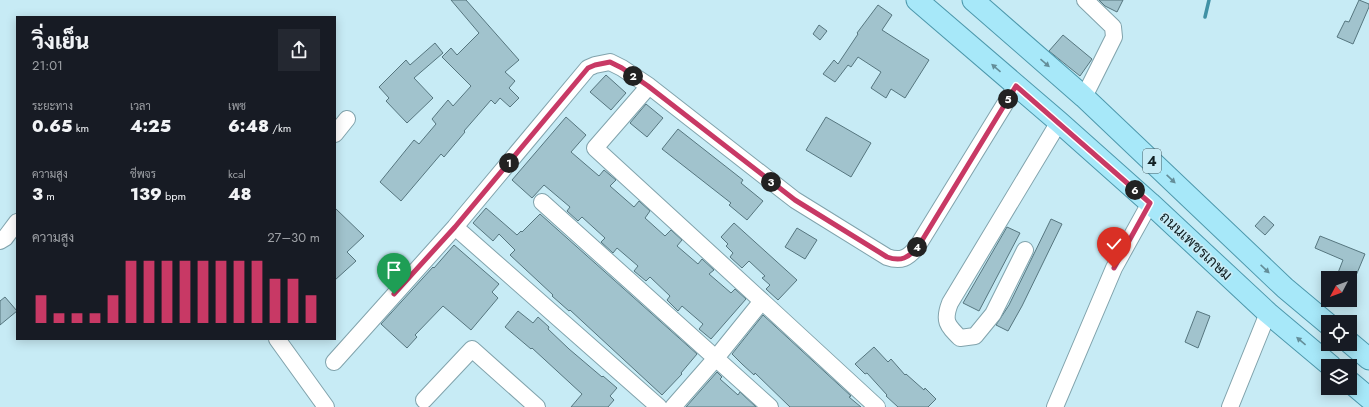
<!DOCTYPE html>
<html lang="th">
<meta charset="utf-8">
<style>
:root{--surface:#171b24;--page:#242831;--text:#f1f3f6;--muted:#9ea1a6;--accent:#c83965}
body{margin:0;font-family:Jost,Sarabun,sans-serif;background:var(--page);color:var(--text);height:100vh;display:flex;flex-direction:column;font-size:15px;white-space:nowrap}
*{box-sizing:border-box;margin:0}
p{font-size:13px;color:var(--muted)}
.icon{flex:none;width:22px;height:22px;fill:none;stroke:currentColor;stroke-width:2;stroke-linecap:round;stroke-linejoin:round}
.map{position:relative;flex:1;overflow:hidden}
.details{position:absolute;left:16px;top:16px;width:320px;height:324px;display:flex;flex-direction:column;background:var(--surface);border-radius:0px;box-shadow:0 2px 10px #0003}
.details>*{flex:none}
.needle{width:26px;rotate:229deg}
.fabs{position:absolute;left:1321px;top:271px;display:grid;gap:8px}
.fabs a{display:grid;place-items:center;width:36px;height:36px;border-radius:0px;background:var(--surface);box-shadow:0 2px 10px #0003;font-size:20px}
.pin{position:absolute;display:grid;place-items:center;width:34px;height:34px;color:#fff;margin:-41px -17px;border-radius:50% 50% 50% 0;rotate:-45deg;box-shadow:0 0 4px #0007}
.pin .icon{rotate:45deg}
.km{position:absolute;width:20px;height:20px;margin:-10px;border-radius:50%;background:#222;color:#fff;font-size:11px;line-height:20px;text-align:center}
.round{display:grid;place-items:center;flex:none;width:42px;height:42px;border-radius:0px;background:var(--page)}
.summary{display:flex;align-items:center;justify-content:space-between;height:68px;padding:0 16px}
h1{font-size:22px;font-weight:800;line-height:30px}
.figures{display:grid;grid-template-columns:repeat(3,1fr);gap:6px;height:68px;padding:4px 16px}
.figures div{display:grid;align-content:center}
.figures b{font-size:17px;font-weight:800}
.figures small{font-size:11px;font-weight:400}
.figures p{font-size:11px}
.chart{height:112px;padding:8px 16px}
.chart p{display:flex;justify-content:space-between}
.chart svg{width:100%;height:72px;margin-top:4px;stroke:var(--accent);stroke-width:6}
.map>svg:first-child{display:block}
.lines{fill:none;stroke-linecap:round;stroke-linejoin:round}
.stream{stroke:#4091a5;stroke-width:3.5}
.building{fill:#a1c3cd;stroke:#56767f}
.minor-casing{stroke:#81a3ac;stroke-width:18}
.major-casing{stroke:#4d98ac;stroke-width:23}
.minor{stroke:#fff;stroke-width:16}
.major{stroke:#a7e8f9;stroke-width:21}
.oneway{fill:#648e99}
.route-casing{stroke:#fff;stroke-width:8}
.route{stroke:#c83965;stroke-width:5}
.labels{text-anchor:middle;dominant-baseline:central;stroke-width:3.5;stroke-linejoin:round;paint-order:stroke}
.shield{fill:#c7ebf5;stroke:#485d62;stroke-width:1}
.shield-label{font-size:14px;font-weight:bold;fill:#122023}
.street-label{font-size:15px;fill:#122023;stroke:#c7ebf5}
</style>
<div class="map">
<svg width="1369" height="407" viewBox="0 0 1369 407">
<rect width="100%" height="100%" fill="#c7ebf5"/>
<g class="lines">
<path class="stream" d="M1205 17 1209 0"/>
</g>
<path class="building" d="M451 0H466L519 60 505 72 515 81 509 88 519 98 510 107 500 98 495 104 491 100 464 131 465 132 444 157 441 154 401 201 380 182 414 140 419 144 436 124 432 119 448 100 453 106 471 86 442 57 451 48 457 55 479 33Z
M1099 0H1123L1117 12 1105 6Z
M1359 0 1369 4V7L1353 44 1337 37 1345 21 1349 22Z
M878 5 892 15 882 30 929 60 905 98 891 89 886 98 871 88 881 72 858 57 851 67 848 65 835 82 823 74 834 60 838 64 858 34 857 33Z
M819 25 827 31 820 40 813 34Z
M1063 35 1092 59 1080 76 1049 51Z
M435 43 443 53 414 78 433 98 407 123 386 101 389 98 379 87 406 60 410 65Z
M606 75 626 93 611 110 590 92Z
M646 104 663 118 647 137 630 123Z
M566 117 586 135 571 152 599 176 604 170 616 180 610 186 634 207 639 201 650 211 645 218 665 236 671 230 682 240 677 246 698 264 702 259 714 270 709 274 731 293 735 289 746 299 711 339 699 329 703 324 682 306 678 311 667 300 670 296 650 277 646 281 634 271 638 266 617 248 613 253 601 242 605 238 582 217 578 221 567 211 570 207 544 185 532 198 512 180Z
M826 117 871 143 851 177 806 150Z
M678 129 743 180 741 183 763 201 747 220 729 205 731 203 662 149Z
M335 208 364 236 347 252 356 261 335 280Z
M486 208 517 235 521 231 522 232 540 214 697 354 681 373 682 374 662 395 570 310 569 311 552 296 553 295 510 255 515 250 499 234 493 241 473 223Z
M1264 216 1274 225 1265 235 1255 226Z
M1051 219 1062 224 1022 306 1008 331 996 325 1009 305Z
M734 223 797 280 778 300 766 289 770 285 762 278 765 276 749 261 742 268 730 257 733 253 726 246 728 244 721 237Z
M1007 227 1020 233 979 311 963 303Z
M797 228 817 240 805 259 785 247Z
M1320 236 1365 254 1355 278H1336L1343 260 1315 248Z
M454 245 499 284 492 292 498 298 471 330 443 306 415 335 417 337 407 348 381 324 433 267 434 268Z
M5 297 17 311 0 325V301Z
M518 311 533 323 538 317 549 327 548 329 569 349 602 377 603 376 617 388 610 396 614 400 608 407H571L582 394 532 348 531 349 505 327Z
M1197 311 1210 316 1198 348 1185 342Z
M763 315 851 396 849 397 861 407H790L755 373 754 375 742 364 732 354Z
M874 347 888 362 891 359 905 375 906 374 924 390 925 388 936 399 928 407H898L886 396 887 395 867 373 865 374 855 364Z
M717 372 722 377 720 379 738 395 740 392 756 407H686Z"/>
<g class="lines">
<g class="minor-casing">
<path id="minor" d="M649 86 595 148 762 301 716 358 673 407
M1084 97 1114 37 1113 27 1085 0
M335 134 347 119
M542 202 770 407
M455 227 659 407
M0 241 5 238 17 222
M1025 250 993 314 975 336 960 338C947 325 943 321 950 303L1059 122
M762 301 877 407
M277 339 326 407
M334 362 455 227 588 68 595 65 610 62 622 68 649 86 795 200 887 257C901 262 908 258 917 247L1016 86
M424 400 472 349 537 407
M1055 407 1114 268 1150 203
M1230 407 1268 313"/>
</g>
<g class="major-casing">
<path id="major" d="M917 0 1059 122 1150 203 1268 313 1331 366
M973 0 1084 97 1285 288 1328 324
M1350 343 1369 359
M1350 382 1369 398"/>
</g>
<use href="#minor" class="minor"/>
<use href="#major" class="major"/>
</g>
<defs><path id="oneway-solid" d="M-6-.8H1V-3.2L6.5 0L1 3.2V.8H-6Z"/></defs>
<g class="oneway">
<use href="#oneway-solid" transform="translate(1045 63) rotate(41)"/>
<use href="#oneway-solid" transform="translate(996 68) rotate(-139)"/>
<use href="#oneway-solid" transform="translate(1171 179) rotate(43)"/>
<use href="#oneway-solid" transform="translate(1265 269) rotate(43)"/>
<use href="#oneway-solid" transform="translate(1301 341) rotate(-140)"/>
</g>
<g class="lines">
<g class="route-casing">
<path id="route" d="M394 294 455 227 588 68 595 65 610 62 622 68 648 86 795 200 887 257C901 262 908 258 918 247L1016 86 1150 203 1114 268"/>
</g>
<use href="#route" class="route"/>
</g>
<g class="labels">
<rect class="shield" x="1143" y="149" width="18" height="24" rx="3"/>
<g class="shield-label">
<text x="1152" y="161">4</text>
</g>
<g class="street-label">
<text transform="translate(1196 246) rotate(43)">ถนนเพชรเกษม</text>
</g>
</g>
</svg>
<div class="fabs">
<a><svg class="needle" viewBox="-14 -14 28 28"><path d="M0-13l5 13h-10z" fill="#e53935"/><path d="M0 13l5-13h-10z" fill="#9ea1a6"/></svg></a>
<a><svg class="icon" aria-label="locate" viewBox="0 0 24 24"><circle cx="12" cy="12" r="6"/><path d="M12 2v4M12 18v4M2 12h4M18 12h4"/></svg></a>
<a><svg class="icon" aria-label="layers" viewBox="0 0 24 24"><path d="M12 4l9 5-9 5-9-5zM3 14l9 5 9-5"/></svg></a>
</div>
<div class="pin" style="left:394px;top:294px;background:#1e9e55"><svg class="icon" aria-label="arrive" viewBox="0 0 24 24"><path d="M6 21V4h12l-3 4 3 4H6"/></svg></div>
<div class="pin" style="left:1114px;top:268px;background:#d93025"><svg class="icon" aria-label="check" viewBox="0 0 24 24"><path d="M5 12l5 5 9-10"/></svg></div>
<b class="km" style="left:509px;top:163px">1</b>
<b class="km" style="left:633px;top:76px">2</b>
<b class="km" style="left:771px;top:182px">3</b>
<b class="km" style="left:917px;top:247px">4</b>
<b class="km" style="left:1008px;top:99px">5</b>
<b class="km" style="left:1135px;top:190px">6</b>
<section class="details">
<div class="summary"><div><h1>วิ่งเย็น</h1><p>21:01</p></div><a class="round"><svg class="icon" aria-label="share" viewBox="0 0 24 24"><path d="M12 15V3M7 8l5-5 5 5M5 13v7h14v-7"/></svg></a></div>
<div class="figures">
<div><p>ระยะทาง</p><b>0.65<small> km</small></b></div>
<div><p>เวลา</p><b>4:25</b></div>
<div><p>เพซ</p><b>6:48<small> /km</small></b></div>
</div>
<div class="figures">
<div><p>ความสูง</p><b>3<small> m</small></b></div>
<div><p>ชีพจร</p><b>139<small> bpm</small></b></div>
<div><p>kcal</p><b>48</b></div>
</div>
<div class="chart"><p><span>ความสูง</span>27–30 m</p>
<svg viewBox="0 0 160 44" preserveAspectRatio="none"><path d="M5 44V27M15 44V38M25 44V38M35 44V38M45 44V27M55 44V6M65 44V6M75 44V6M85 44V6M95 44V6M105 44V6M115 44V6M125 44V6M135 44V17M145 44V17M155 44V27"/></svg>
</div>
</section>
</div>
